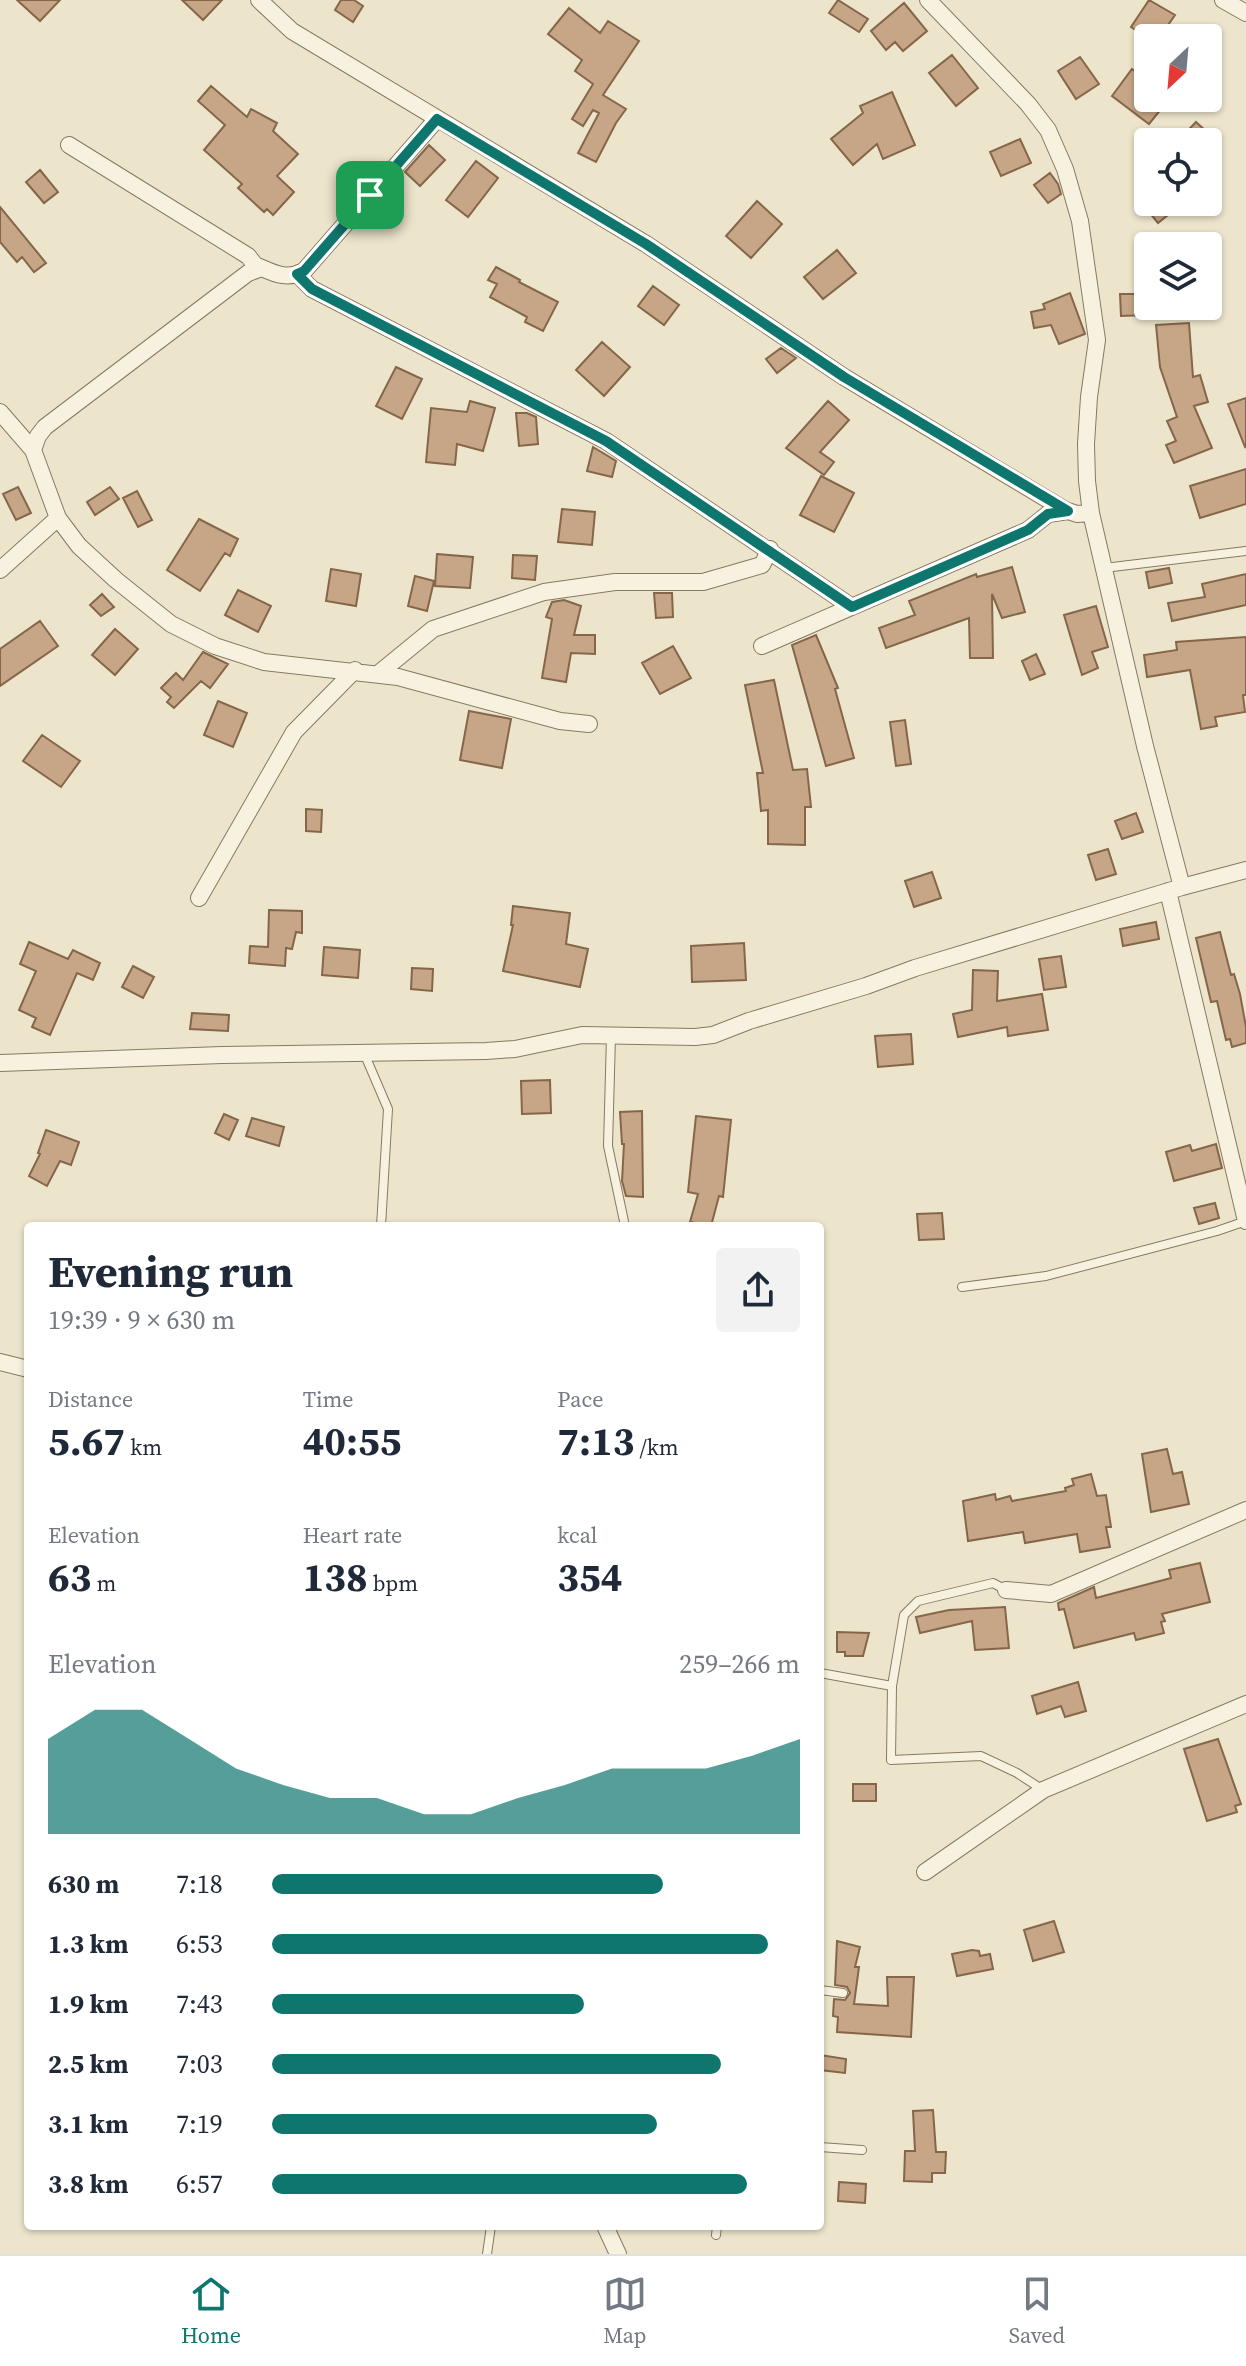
<!DOCTYPE html>
<meta charset="utf-8">
<style>
:root{--surface:#fff;--page:#f2f2f3;--text:#1f2937;--muted:#747a83;--line:#e0e1e3;--accent:#0f766e}
body{margin:0;font-family:"Source Serif 4",serif;background:var(--page);color:var(--text);height:100vh;display:flex;flex-direction:column;font-size:30px;white-space:nowrap}
*{box-sizing:border-box;margin:0}
p{font-size:26px;color:var(--muted)}
.icon{flex:none;width:44px;height:44px;fill:none;stroke:currentColor;stroke-width:2;stroke-linecap:round;stroke-linejoin:round}
.map{position:relative;flex:1;overflow:hidden}
.side{position:absolute;left:24px;top:1222px;width:800px;height:1008px;display:flex;flex-direction:column;background:var(--surface);border-radius:8px;box-shadow:0 2px 6px #0004}
.side>*{flex:none}
.needle{width:52px;rotate:206deg}
.controls{position:absolute;left:1134px;top:24px;display:grid;gap:16px}
.controls a{display:grid;place-items:center;width:88px;height:88px;border-radius:8px;background:var(--surface);box-shadow:0 2px 6px #0004;font-size:40px}
.pin{position:absolute;display:grid;place-items:center;width:68px;height:68px;color:#fff;margin:-34px;border-radius:16px;box-shadow:0 4px 12px #0006}
.round{display:grid;place-items:center;flex:none;width:84px;height:84px;border-radius:8px;background:var(--page)}
.overview{display:flex;align-items:center;justify-content:space-between;height:136px;padding:0 24px}
h1{font-size:44px;font-weight:700;line-height:60px}
.metrics{display:grid;grid-template-columns:repeat(3,1fr);gap:12px;height:136px;padding:8px 24px}
.metrics div{display:grid;align-content:center}
.metrics b{font-size:40px;font-weight:700}
.metrics small{font-size:22px;font-weight:400}
.metrics p{font-size:22px}
.chart{height:224px;padding:16px 24px}
.chart p{display:flex;justify-content:space-between}
.chart svg{width:100%;height:144px;margin-top:8px;fill:var(--accent);opacity:.7}
ul{padding:0 24px;list-style:none;font-size:26px}
li{display:grid;grid-template-columns:128px 96px 1fr;align-items:center;height:60px}
li i{height:20px;border-radius:10px;background:var(--accent)}
.tabs{display:flex;justify-content:space-around;align-items:center;height:112px;border-top:2px solid var(--line);background:var(--surface);font-size:22px;color:var(--muted)}
.tabs a{display:grid;justify-items:center;gap:4px}
.tabs .current{color:var(--accent)}
.map>svg:first-child{display:block}
.building{fill:#c6a686;stroke:#856649;stroke-width:2}
.lines{fill:none;stroke-linecap:round;stroke-linejoin:round}
.lane-casing{stroke:#877961;stroke-width:10}
.street-casing{stroke:#877961;stroke-width:18}
.lane{stroke:#f7f2df;stroke-width:8}
.street{stroke:#f7f2df;stroke-width:16}
.route-casing{stroke:#fff;stroke-width:16}
.route{stroke:#0f766e;stroke-width:10}
</style>
<div class="map">
<svg width="1246" height="2254" viewBox="0 0 1246 2254">
<rect width="100%" height="100%" fill="#ece5cc"/>
<path class="building" d="M17 0H60L40 21Z
M182 0H222L203 20Z
M341 0H354L363 6 353 22 335 10Z
M838 0 868 19 859 32 829 13Z
M1149 0 1175 15 1159 38H1147L1131 27Z
M904 3 927 31 903 51 895 42 886 50 871 31Z
M569 8 600 33 608 21 639 41 603 95 626 109 616 123 596 162 578 153 599 113 593 110 583 126 572 119 593 84 575 71 582 60 548 34Z
M952 55 978 88 956 106 929 73Z
M1080 57 1099 84 1076 99 1058 71Z
M1132 69 1148 81V98H1170L1149 124 1112 96Z
M211 86 247 117 251 109 277 123 273 131 298 154 277 176 294 192 273 215 267 209 264 212 238 188 242 184 204 150 225 125 198 101Z
M892 92 915 145 883 159 877 144 853 165 831 139 863 113 860 106Z
M1196 122 1218 142H1177Z
M1020 139 1031 163 1001 176 990 152Z
M429 145 445 160 420 186 405 172Z
M476 161 498 178 468 217 446 200Z
M40 170 58 192 44 203 26 182Z
M1050 173 1058 184 1061 194 1048 203 1034 185Z
M757 201 782 224 751 258 726 236Z
M1141 202H1184L1158 223Z
M0 207 46 263 34 272 22 257 17 262 0 242Z
M837 250 856 273 823 299 804 277Z
M496 267 520 280 519 282 558 302 543 331 525 322 527 317 490 297 497 284 488 280Z
M653 286 679 305 664 325 638 306Z
M1070 293 1085 334 1059 344 1051 325 1034 328 1031 312 1045 309 1043 304Z
M1120 294H1148V315L1121 316Z
M1189 323 1193 377 1200 375 1208 402 1194 406 1212 448 1174 463 1166 445 1176 441 1167 421 1177 417 1160 367 1156 325Z
M602 342 630 367 604 396 576 370Z
M781 348 796 358 777 373 766 359Z
M396 367 422 379 402 419 376 406Z
M1246 398V446L1245 447 1228 404Z
M470 401 495 408 483 451 457 444 455 465 426 462 431 408 467 412Z
M828 401 849 420 820 452 834 462 824 475 786 448Z
M516 413H527L536 417 538 444 519 446Z
M593 447 616 461 612 477 587 471Z
M1246 469V504L1200 518 1190 486Z
M821 476 854 493 834 532 800 515Z
M18 487 31 513 16 520 3 494Z
M110 487 119 499 95 515 87 502Z
M137 491 152 520 138 527 123 498Z
M562 509 595 512 592 545 558 542Z
M199 519 238 539 230 556 225 553 200 591 167 570Z
M437 554 473 557 470 588 435 586Z
M513 555 537 556 535 580 512 578Z
M1012 567 1025 612 1002 618 992 594 993 658H970L969 618 886 648 879 628 915 615 909 601 976 574 977 577Z
M1169 568 1172 583 1149 588 1146 572Z
M331 569 361 574 356 606 326 601Z
M1246 574V605L1172 621 1168 603 1205 597 1202 584Z
M415 576 434 581 427 611 408 606Z
M238 590 271 606 258 632 225 615Z
M654 593H672L673 617 656 618Z
M102 594 114 607 101 616 90 605Z
M564 600 581 606 574 635H595V654L571 653 566 682 542 678 552 619 546 617 552 602Z
M1096 606 1108 647 1092 652 1098 668 1082 675 1064 615Z
M40 621 58 646 0 686V649Z
M115 629 138 649 115 675 92 655Z
M816 635 838 688 835 689 854 758 826 766 792 645Z
M1246 637V695H1243L1245 712 1215 717 1217 726 1201 729 1190 670 1147 677 1144 655 1177 650 1176 642Z
M673 646 691 678 660 694 642 663Z
M203 652 228 664 210 688 201 681 174 708 167 702 171 697 161 688 176 673 183 680Z
M1036 654 1045 674 1030 680 1022 661Z
M774 680 793 770 807 769 811 807H805V845L768 844V810L761 811 757 773H763L745 685Z
M218 701 247 713 233 747 204 735Z
M469 711 511 719 502 768 460 760Z
M905 720 911 764 896 766 890 722Z
M42 735 80 761 61 787 23 761Z
M306 809 322 810 321 832 306 831Z
M1136 813 1143 832 1122 839 1115 821Z
M1108 849 1116 874 1096 880 1088 855Z
M932 872 941 898 914 907 905 881Z
M513 906 570 913 566 944 588 949 580 987 503 971 513 925H511Z
M269 910 302 911V933L296 932 292 949 286 948 285 966 249 963 250 946 268 947Z
M1156 922 1159 939 1123 946 1120 929Z
M1220 932 1231 975 1234 974 1240 994 1246 1027V1043L1232 1047 1230 1039 1226 1040 1217 1001 1211 1002 1196 938Z
M29 942 68 959 73 950 100 963 93 980 77 973 50 1035 32 1027 36 1018 19 1010 36 971 20 964Z
M744 943 746 980 692 982 691 946Z
M324 947 360 950 358 978 322 975Z
M1061 956 1066 987 1044 990 1039 959Z
M133 966 154 977 143 998 122 987Z
M412 968 433 969 432 991 411 989Z
M973 970 998 971 997 1001 1042 994 1048 1030 1008 1036 1007 1027 958 1037 953 1014 972 1010Z
M192 1013 229 1015 228 1031 190 1029Z
M911 1034 913 1064 878 1067 875 1036Z
M550 1080 551 1113 522 1114 521 1081Z
M642 1111 643 1197 626 1196 622 1181 624 1144H622L620 1112Z
M224 1114 238 1120 229 1140 215 1133Z
M696 1116 731 1120 723 1197 719 1196 711 1226 690 1222 698 1194 688 1192Z
M252 1118 284 1127 279 1146 246 1136Z
M46 1130 79 1142 71 1165 60 1161 47 1186 29 1176 40 1154 38 1153Z
M1216 1144 1222 1168 1174 1181 1166 1152 1190 1145 1192 1151Z
M1215 1203 1219 1218 1199 1224 1194 1208Z
M942 1213 944 1239 919 1240 917 1214Z
M1167 1449 1173 1474 1182 1472 1189 1504 1151 1512 1142 1454Z
M1091 1474 1097 1496 1106 1495 1111 1527H1106L1110 1547 1080 1552 1077 1534 1025 1543 1023 1532 968 1541 963 1501 995 1494 996 1500 1010 1496 1012 1501 1066 1491 1065 1488 1074 1485 1072 1479Z
M1200 1563 1210 1602 1162 1614 1165 1621 1161 1622 1164 1633 1136 1640 1134 1633 1074 1648 1064 1609 1059 1610 1058 1603 1094 1587 1096 1598 1171 1578 1169 1570Z
M1005 1607 1009 1648 975 1650 972 1621 920 1633 916 1617 949 1610Z
M837 1632 869 1633 863 1656H845V1652H837Z
M1078 1682 1086 1711 1065 1717 1061 1706 1037 1714 1032 1696Z
M1218 1739 1241 1804 1235 1806 1237 1812 1207 1821 1184 1749Z
M853 1784H876V1801H853Z
M1054 1921 1064 1952 1033 1961 1024 1930Z
M837 1941 860 1947 855 1967H859L854 2004 888 2006 887 1977H914L911 2037 837 2032 838 2017 833 2016 834 1999 845 2000 850 1993 847 1987 835 1985Z
M972 1950 979 1951 980 1956 990 1954 993 1969 957 1976 952 1954Z
M820 2055 846 2059 845 2073 820 2070Z
M933 2110 936 2152H946L945 2173H932V2182L904 2181 905 2151H915L913 2111Z
M839 2182 866 2184 865 2203 838 2201Z"/>
<g class="lines">
<g class="lane-casing">
<path id="lane" d="M1104 568 1246 551
M611 1036 608 1146 625 1226
M364 1053 388 1109 381 1226
M962 1287 1046 1276 1217 1231 1246 1221
M820 1673 892 1686 891 1760 981 1756 1017 1773 1043 1790
M892 1686 904 1615 918 1601 993 1583 1006 1590
M820 1990 843 1993
M820 2147 862 2150
M716 2235 717 2226
M487 2254 491 2226"/>
</g>
<g class="street-casing">
<path id="street" d="M259 0 292 31 646 244 844 377 1065 510 1077 514 1091 513
M928 0 1028 104 1048 130 1065 169 1080 221 1097 340 1089 397 1086 444 1087 481 1091 513 1145 746 1182 887
M1223 0 1246 13
M437 119 304 271C289 279 277 275 262 268L248 273 45 427 38 436 33 450 58 518 79 546 116 580 171 624 215 646 264 662 398 677 560 721 589 724
M69 145 248 256 255 265 262 268
M297 274 312 289 606 441 852 607
M0 412 33 450
M0 570 58 518
M762 646 1028 530 1048 514 1068 511
M378 674 433 629 544 592 615 582H703L762 565 770 549
M1168 891 1246 1221
M199 898 294 732 355 670
M0 1063 222 1055 486 1051 515 1049 582 1035 695 1037 713 1035 749 1021 866 986 915 968 1182 887 1246 870
M0 1362 28 1369
M1006 1590 1051 1594 1246 1510
M925 1872 1043 1790 1246 1704
M605 2226 618 2254"/>
</g>
<use href="#lane" class="lane"/>
<use href="#street" class="street"/>
</g>
<g class="lines">
<g class="route-casing">
<path id="route" d="M437 119 646 244 844 377 1068 511 1048 514 1028 530 852 607 606 441 312 289 297 274 304 271Z"/>
</g>
<use href="#route" class="route"/>
</g>
</svg>
<div class="controls">
<a><svg class="needle" viewBox="-14 -14 28 28"><path d="M0-13l5 13h-10z" fill="#e53935"/><path d="M0 13l5-13h-10z" fill="#747a83"/></svg></a>
<a><svg class="icon" aria-label="locate" viewBox="0 0 24 24"><circle cx="12" cy="12" r="6"/><path d="M12 2v4M12 18v4M2 12h4M18 12h4"/></svg></a>
<a><svg class="icon" aria-label="layers" viewBox="0 0 24 24"><path d="M12 4l9 5-9 5-9-5zM3 14l9 5 9-5"/></svg></a>
</div>
<div class="pin" style="left:370px;top:195px;background:#1e9e55"><svg class="icon" aria-label="arrive" viewBox="0 0 24 24"><path d="M6 21V4h12l-3 4 3 4H6"/></svg></div>
<section class="side">
<div class="overview"><div><h1>Evening run</h1><p>19:39 · 9 × 630 m</p></div><a class="round"><svg class="icon" aria-label="share" viewBox="0 0 24 24"><path d="M12 15V3M7 8l5-5 5 5M5 13v7h14v-7"/></svg></a></div>
<div class="metrics">
<div><p>Distance</p><b>5.67<small> km</small></b></div>
<div><p>Time</p><b>40:55</b></div>
<div><p>Pace</p><b>7:13<small> /km</small></b></div>
</div>
<div class="metrics">
<div><p>Elevation</p><b>63<small> m</small></b></div>
<div><p>Heart rate</p><b>138<small> bpm</small></b></div>
<div><p>kcal</p><b>354</b></div>
</div>
<div class="chart"><p><span>Elevation</span>259–266 m</p>
<svg viewBox="0 0 160 44" preserveAspectRatio="none"><path d="M0 44V15L10 6L20 6L30 15L40 24L50 29L60 33L70 33L80 38L90 38L100 33L110 29L120 24L130 24L140 24L150 20L160 15V44z"/></svg>
</div>
<ul>
<li><b>630 m</b>7:18<i style="width:74%"></i></li>
<li><b>1.3 km</b>6:53<i style="width:94%"></i></li>
<li><b>1.9 km</b>7:43<i style="width:59%"></i></li>
<li><b>2.5 km</b>7:03<i style="width:85%"></i></li>
<li><b>3.1 km</b>7:19<i style="width:73%"></i></li>
<li><b>3.8 km</b>6:57<i style="width:90%"></i></li>
</ul>
</section>
</div>
<nav class="tabs">
<a class="current"><svg class="icon" aria-label="home" viewBox="0 0 24 24"><path d="M3 11l9-7 9 7M6 9v11h12V9"/></svg>Home</a>
<a><svg class="icon" aria-label="map" viewBox="0 0 24 24"><path d="M3 6l6-2 6 2 6-2v14l-6 2-6-2-6 2zM9 4v14M15 6v14"/></svg>Map</a>
<a><svg class="icon" aria-label="saved" viewBox="0 0 24 24"><path d="M7 4h10v16l-5-4-5 4z"/></svg>Saved</a>
</nav>
